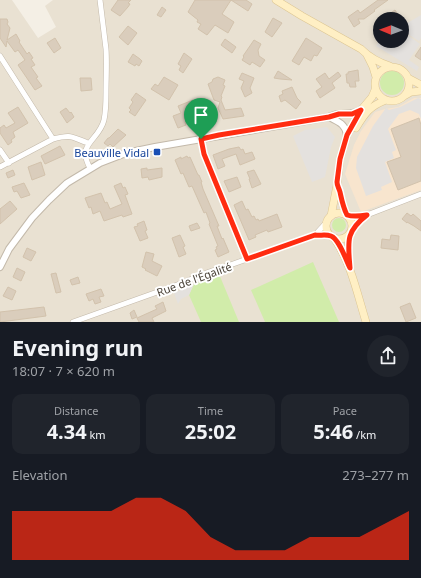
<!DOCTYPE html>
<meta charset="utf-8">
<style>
:root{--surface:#171b24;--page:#20242c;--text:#f1f3f6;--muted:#9ea1a6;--accent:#ff2c11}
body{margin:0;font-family:"Noto Sans",sans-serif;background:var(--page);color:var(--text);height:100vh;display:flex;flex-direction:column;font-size:15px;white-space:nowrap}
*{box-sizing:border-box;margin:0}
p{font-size:13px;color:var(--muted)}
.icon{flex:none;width:22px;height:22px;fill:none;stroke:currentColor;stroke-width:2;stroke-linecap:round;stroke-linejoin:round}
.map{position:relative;height:322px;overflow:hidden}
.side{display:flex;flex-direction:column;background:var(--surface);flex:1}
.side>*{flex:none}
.needle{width:26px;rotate:271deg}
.buttons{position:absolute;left:373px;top:12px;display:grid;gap:8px}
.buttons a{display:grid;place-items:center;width:36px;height:36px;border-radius:50%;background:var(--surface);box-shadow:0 2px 6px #0003;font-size:20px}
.pin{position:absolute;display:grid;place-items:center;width:34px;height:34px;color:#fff;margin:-41px -17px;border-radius:50% 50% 50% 0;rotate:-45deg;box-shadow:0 0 4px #0007}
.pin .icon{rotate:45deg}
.round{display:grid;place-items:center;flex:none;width:42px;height:42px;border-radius:21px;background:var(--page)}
.head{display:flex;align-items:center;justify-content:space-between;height:68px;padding:0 12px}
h1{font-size:22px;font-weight:700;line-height:30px}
.stats{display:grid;grid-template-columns:repeat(3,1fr);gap:6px;height:68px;padding:4px 12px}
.stats div{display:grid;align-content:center;border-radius:10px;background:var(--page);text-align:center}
.stats b{font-size:20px;font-weight:700}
.stats small{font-size:11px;font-weight:400}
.stats p{font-size:11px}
.chart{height:112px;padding:8px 12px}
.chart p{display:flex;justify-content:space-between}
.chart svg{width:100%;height:72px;margin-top:4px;fill:var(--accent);opacity:.7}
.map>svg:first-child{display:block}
.residential{fill:#e9e1d2;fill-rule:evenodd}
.commercial{fill:#f8e5ce}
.green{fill:#d1ecaa}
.parking{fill:#e4e1de}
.building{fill:#dacdbc;stroke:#d2c2ac}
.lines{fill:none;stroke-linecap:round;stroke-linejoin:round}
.minor-casing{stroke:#c3b9aa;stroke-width:6}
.tertiary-casing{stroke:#c3b9aa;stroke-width:8}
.secondary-casing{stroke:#dcc592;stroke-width:8}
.minor{stroke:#fff;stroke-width:5}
.tertiary{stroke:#fff;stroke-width:6}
.secondary{stroke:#ffefc4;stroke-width:7}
.route-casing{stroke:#fff;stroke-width:8}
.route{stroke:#ff2c11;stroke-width:5}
.transit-dot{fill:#1a4fb4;stroke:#fff;stroke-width:1.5}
.labels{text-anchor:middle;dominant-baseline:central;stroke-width:4;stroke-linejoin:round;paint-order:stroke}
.transit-label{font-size:11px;fill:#164399;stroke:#fff;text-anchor:end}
.street-label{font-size:11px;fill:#473f34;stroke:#fff}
</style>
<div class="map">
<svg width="421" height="322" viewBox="0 0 421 322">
<rect width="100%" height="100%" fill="#f4efe5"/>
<path class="residential" d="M0 0H12L38 38 56 27 45 6 53 0H421V322H0ZM380 19H402V41H380Z"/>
<path class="commercial" d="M414 98H421V190L361 212 345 174 354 145 361 131 375 112 385 109 398 107Z"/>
<path class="green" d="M380 83a12 12 0 1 1 24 0a12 12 0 1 1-24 0Z
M332 225a7 7 0 1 1 14 0a7 7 0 1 1-14 0Z
M313 262 339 322H265L251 290Z
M219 274 239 322H201L189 295 194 284Z"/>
<path class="parking" d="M421 15V38L419 41 406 33 409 28 404 25Z
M402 31 420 44 409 60 419 67 417 71 376 46 380 40V41H402Z
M418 98 421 99V119L419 114 410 110 399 114 388 129 396 150 392 152 394 158 385 162 392 182 381 187 382 190 366 196 356 168 357 157 373 126 386 108 389 110 400 107Z
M327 127 335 137 331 147 325 177 312 182 293 136 305 130Z
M194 284 189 295 181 299 178 304 174 293Z"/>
<path class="building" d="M118 0H131L128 3 130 4 128 7 120 16 111 10Z
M195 0H246L252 4 248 11 231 0 222 14 234 22 228 33 215 25 207 35 198 29 201 24 197 22 198 20 188 12Z
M378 0H388L374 10 375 11 364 19H358L360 23 354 27 348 17 358 10 360 13Z
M162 7 166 10 161 17 157 15Z
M395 10 401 19H382Z
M273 18 282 23 272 37 265 32Z
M0 19H7L8 22 7 24 10 28 7 40 16 34 20 41 19 42 27 54 29 52 33 58 31 59 35 65 31 67 38 77 36 78 42 86 35 90 18 65 25 60 18 50 15 52 7 41 6 47 0 38Z
M128 26 137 33 128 45 119 37Z
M55 38 61 48 54 53 47 43Z
M306 38 322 48 317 56 314 55 311 61 304 57 299 65 292 61Z
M225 39 236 47 232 53 221 45Z
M254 40 261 44 258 50 259 56 265 60 260 67 252 62 250 65 242 60 244 57 243 56Z
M421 47V60L415 56Z
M184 53 192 59 183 73 179 70 181 66 178 64Z
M133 54 140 59 142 61 139 66 136 64 135 66 128 62Z
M358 70 359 81H355L356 87H350L349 83H347L346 74H348V72Z
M278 71 292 80 280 79 274 78Z
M338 72 341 76 332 83 335 88 320 98 316 91 322 87 316 79 325 73 329 79Z
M242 73 254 78 250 88 252 93 245 97 241 88 244 81 239 79Z
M164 77 178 85 169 100 151 89 155 84 158 86Z
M218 77 225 80 223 85 225 86 221 96 222 97 221 100 225 110 241 108 244 116 223 119 218 108 220 102 214 100 208 84 212 82 213 79Z
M80 78H91L92 90 81 91Z
M292 87 297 98 301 102 296 109 285 100 281 102 279 96 283 94 282 91Z
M136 93 146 100 135 116 129 112 131 110 129 108 133 102 131 100Z
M193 100 194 103 202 100 209 115 201 119 200 116 185 122 186 125 178 128 173 116 181 113 178 106Z
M18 107 28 123 13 132 15 137 11 140 12 142 8 145 0 133V128L4 125 6 128 15 123 8 113Z
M66 108 70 113 71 112 74 117 67 123 60 112Z
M419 118 421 125V181L398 190 387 162 401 157 391 129Z
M118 129 126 135 113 147 110 144 108 146 104 143 108 138H109Z
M60 146 65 155 45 164 41 156Z
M239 147 241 150 243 149 245 154 252 152 255 159 240 165 236 154 222 159 225 166 218 169 213 155 229 149Z
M187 156 188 158 190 157 198 175H199L202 182H201L203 189 219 226H217L222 239 223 238 229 252 218 257 215 250 217 249 216 247 218 246 209 224 210 223 206 212 204 213 192 186 189 187 183 173 181 174 175 160 181 157V159Z
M41 162 45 175 32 180 28 167Z
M147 168V170L162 168V177L149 180 148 177 142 178 141 169Z
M13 170 15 175 8 178 6 173Z
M254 170 261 184 252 188 249 179H250L247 172Z
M237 177 241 187 229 192 224 181Z
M24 183 30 195 21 198 17 191 14 192 12 187Z
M121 183 123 188 125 187 128 194 125 195 132 214 123 217 122 215 104 221 100 211 93 214 91 207 89 208 85 198 101 193 105 203 107 202 110 209 122 204 114 186Z
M10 201 17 209 0 224V209Z
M242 201 246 210 248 209 252 217 254 216 256 220 258 219 259 221 277 214 282 227 268 232 267 230 255 235 256 237 249 240 234 205Z
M407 213 411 216 413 214 421 221V231L414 226 407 222V223L402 219Z
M144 221 147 230 145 231 148 238 140 241 134 227 138 226 137 224Z
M197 223 200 228 191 231 189 226Z
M180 235 185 246 183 247 186 254 179 257 172 238Z
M391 235 399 236 398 250 381 248 382 239 390 240Z
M27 248 36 252 31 261 23 257Z
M146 252 154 254 152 261 162 266 157 276 145 270 146 269 142 267Z
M17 268 25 272 21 281 13 277Z
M56 273 61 292 56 293 51 274Z
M78 277 80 283 72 285 70 280Z
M8 287 16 291 12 300 3 296Z
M101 289 104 296 99 297 101 302 95 304 93 299 89 301 86 294Z
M163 302 166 311 152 318 154 322H139L137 318 157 309 155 306Z
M410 303 416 318 406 322 400 307Z
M44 307 46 316 0 322V312Z
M134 310 137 317 132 319 130 313Z"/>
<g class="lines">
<g class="minor-casing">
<path id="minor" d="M0 56 53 139
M201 139 204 154 247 259
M0 150 9 163
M0 167 53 139C72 134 71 137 88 143
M90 168C76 143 99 141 104 120 106 111 106 101 106 92 106 78 107 63 106 49 104 33 102 16 100 0
M348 216H359L367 215 421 194
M352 230 360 220 366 215
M315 235 326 223
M73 322 177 285 209 272 233 264 315 235 331 236"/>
</g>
<g class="tertiary-casing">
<path id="tertiary" d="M329 117C338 122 345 123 347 135
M0 267 9 249 32 218 49 200 67 183 100 163 126 153 155 147 329 117C332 116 335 114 338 114 348 113 352 115 361 110"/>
</g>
<g class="secondary-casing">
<path id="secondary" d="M276 0 302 16 361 49C369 57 380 63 390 66
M367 55 373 67 376 77
M375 84a17 17 0 1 1 34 0a17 17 0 1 1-34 0Z
M408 78 421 85
M404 96 411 92 421 91
M356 128C365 113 370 106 386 100
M337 185 344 208 347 215
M326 226a13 13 0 1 1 26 0a13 13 0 1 1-26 0Z
M331 216 337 185 340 159 347 135 361 110 372 97 375 90
M334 238C351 263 357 293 366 322
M349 262 348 247 350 234"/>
</g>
<use href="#minor" class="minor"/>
<use href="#tertiary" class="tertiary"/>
<use href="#secondary" class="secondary"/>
</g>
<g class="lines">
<g class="route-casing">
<path id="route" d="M361 110 347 135 340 159 337 182C337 186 339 188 340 192 342 201 343 207 347 215 353 217 361 216 367 215 345 232 348 242 350 268 346 260 339 239 331 236 325 234 320 236 315 235L247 259 204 154 201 139 219 135 329 117 339 114H352Z"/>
</g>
<use href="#route" class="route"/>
</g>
<rect class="transit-dot" x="153" y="148" width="8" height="8" rx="2"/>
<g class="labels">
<g class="transit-label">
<text x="149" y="152">Beauville Vidal</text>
</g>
<g class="street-label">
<text transform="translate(194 279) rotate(-20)">Rue de l'Égalité</text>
</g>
</g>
</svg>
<div class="buttons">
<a><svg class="needle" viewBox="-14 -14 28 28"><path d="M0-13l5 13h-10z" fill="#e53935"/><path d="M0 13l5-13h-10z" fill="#9ea1a6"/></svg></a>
</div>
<div class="pin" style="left:201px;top:139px;background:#1e9e55"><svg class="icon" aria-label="arrive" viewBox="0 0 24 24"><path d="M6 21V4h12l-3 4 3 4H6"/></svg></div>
</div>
<section class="side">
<div class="head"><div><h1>Evening run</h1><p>18:07 · 7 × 620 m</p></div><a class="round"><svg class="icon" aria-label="share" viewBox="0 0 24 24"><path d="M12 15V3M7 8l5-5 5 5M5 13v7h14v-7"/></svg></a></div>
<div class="stats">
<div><p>Distance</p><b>4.34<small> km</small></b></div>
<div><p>Time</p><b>25:02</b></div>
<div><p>Pace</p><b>5:46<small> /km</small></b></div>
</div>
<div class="chart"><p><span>Elevation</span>273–277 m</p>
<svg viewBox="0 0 160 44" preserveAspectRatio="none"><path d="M0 44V14L10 14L20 14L30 14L40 14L50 6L60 6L70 14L80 30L90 38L100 38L110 38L120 30L130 30L140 30L150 22L160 14V44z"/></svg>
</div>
</section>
